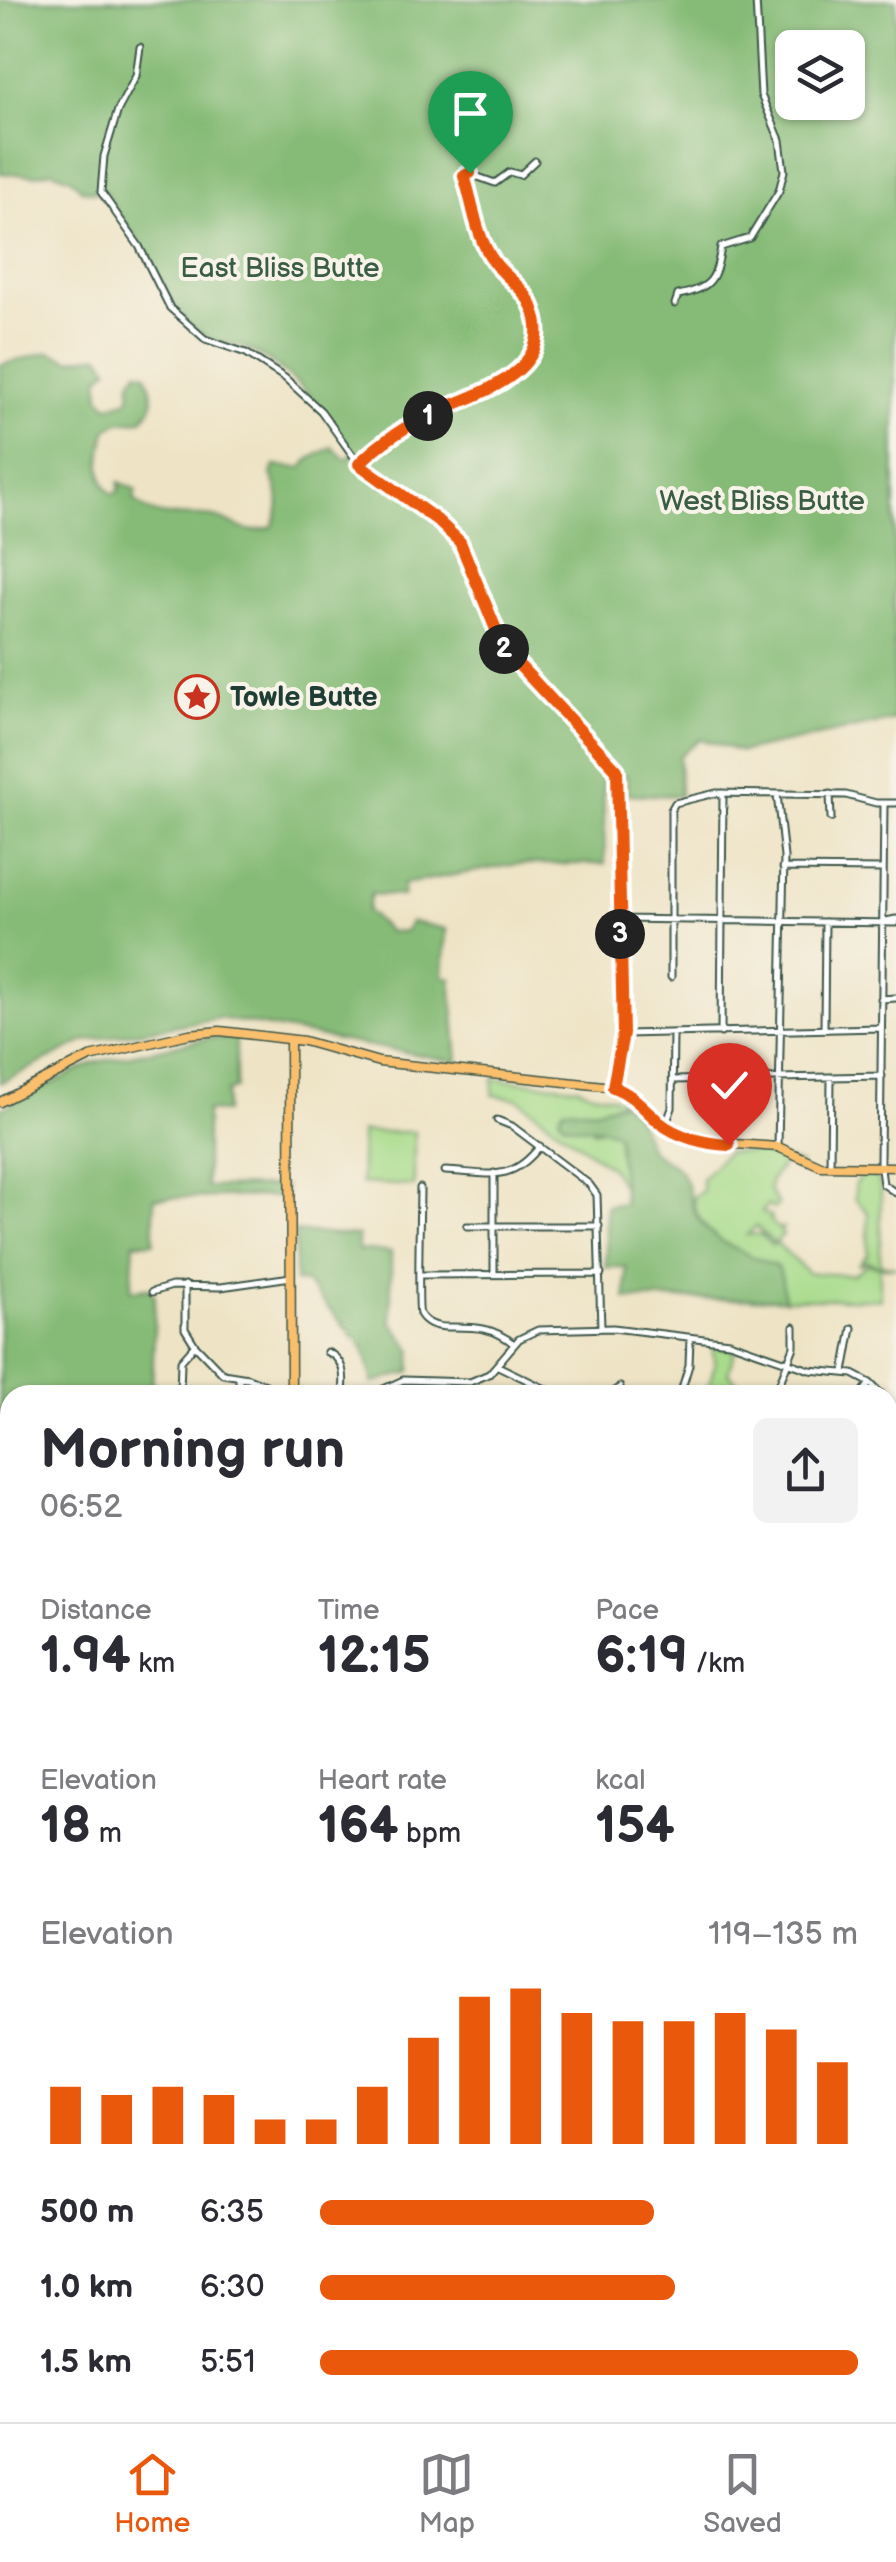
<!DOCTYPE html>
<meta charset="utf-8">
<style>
:root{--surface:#fff;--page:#f2f2f3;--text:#2b2b33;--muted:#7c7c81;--line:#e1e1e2;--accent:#ea580c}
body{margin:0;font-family:"Balsamiq Sans",sans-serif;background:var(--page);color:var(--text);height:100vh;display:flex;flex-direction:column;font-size:38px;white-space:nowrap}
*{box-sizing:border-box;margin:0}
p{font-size:32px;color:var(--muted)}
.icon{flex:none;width:55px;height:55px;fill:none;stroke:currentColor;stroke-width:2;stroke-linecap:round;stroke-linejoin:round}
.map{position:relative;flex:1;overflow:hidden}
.details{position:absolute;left:0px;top:1385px;width:898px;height:1038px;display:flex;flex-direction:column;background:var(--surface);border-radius:30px 30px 0 0;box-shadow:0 2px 8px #0004}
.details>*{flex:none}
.tools{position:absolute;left:775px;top:30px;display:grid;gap:20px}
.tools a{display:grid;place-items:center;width:90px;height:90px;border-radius:15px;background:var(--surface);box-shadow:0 2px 8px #0004;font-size:50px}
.pin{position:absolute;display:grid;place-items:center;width:85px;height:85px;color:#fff;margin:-102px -42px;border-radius:50% 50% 50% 0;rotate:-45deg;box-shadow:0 0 10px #0007}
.pin .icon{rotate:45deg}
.km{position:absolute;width:50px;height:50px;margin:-25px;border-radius:50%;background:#222;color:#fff;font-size:28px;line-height:50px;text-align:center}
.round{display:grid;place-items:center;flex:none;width:105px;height:105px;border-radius:15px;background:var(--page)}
.headline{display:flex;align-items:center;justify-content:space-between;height:170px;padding:0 40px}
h1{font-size:55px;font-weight:700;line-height:75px}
.figures{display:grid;grid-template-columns:repeat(3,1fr);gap:15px;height:170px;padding:10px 40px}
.figures div{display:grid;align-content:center}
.figures b{font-size:50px;font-weight:700}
.figures small{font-size:28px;font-weight:400}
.figures p{font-size:28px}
.chart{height:280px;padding:20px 40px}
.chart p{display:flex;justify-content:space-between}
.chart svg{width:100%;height:180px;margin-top:10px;stroke:var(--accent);stroke-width:6}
ul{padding:0 40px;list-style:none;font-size:32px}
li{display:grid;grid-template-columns:160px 120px 1fr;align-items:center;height:75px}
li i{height:25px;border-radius:12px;background:var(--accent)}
.dock{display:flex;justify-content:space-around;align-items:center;height:140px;border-top:2px solid var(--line);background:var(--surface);font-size:28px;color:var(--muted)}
.dock a{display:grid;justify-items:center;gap:5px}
.dock .on{color:var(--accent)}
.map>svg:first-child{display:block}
.green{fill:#a8db8b;stroke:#648c60;stroke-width:2.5}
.forest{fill:#86bb77;stroke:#527c56;stroke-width:2.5;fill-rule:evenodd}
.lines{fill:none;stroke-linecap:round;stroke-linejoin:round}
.stream{stroke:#61c5de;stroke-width:2.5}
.minor-casing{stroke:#3e564a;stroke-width:9}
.major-casing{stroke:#3e564a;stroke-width:11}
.minor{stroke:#fff;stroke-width:5}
.major{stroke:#f9bf6d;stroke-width:8}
.route-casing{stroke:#fff;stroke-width:20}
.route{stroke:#ea580c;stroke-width:12}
.labels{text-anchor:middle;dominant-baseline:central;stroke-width:8;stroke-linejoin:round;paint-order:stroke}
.park-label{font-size:28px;fill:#3a5d45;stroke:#f7f3e8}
.poi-label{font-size:28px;font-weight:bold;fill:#1f3d34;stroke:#f7f3e8;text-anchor:start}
</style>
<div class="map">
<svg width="896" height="2422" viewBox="0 0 896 2422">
<rect width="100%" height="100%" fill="#f7f3e8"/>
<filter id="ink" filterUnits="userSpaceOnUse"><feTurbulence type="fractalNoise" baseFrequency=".01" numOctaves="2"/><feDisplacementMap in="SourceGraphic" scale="20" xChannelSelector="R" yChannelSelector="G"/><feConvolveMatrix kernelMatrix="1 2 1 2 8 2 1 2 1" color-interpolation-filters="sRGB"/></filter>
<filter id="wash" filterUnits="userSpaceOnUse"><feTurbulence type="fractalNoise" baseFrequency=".0048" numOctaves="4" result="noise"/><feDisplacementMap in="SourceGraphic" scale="40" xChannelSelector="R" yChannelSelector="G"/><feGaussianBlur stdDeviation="2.25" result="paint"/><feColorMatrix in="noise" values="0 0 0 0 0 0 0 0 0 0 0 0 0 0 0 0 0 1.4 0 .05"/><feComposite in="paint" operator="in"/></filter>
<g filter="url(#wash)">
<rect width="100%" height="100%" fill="#eee3c5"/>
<path class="green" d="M493 1079 578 1087C591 1097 609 1091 622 1102L594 1110 583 1108 593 1131 605 1128 617 1134 624 1190 611 1168 518 1099 493 1095Z
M361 1132H414V1186L361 1183Z
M727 1152H765L800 1164 795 1168 786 1162 771 1179 769 1190 778 1205 773 1209 768 1205 762 1212 772 1217 770 1220 777 1228H783L780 1231 783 1235 774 1244 756 1226 747 1235 760 1234 772 1246 777 1243 808 1273 852 1275 868 1264 880 1267V1299H784L777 1267C744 1253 695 1238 693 1196L702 1192V1178Z
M862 1174 876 1175 881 1189 880 1264 896 1267H881L868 1261 858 1265 868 1254V1213L855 1199V1184Z
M712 1346 735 1350 728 1373 740 1385 733 1395H706L715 1364Z"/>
<path class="forest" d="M0 0H896L894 720 741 752 701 739 679 756 680 796 626 794 627 775 603 778 605 864H517L403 884V896L371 894 367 911 389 932 405 931 411 922 446 929 443 976 451 978 458 1062 219 1018 85 1041 0 1083V365L49 352 70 360 100 355 109 368 99 378 100 396 108 406 126 401 130 396 131 381 138 371 146 373C152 394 160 403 141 420L119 422 106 430C102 449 94 483 113 494L119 491V482L136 490 134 499C157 527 189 510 218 518 242 526 243 536 272 527 282 508 280 493 271 474L275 466 302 468 310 459 332 447 346 459 354 454C325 410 294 371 245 348 233 343 218 344 207 337 170 317 164 276 141 244 129 227 115 212 106 193L82 190 71 178 52 171 34 175 0 173ZM792 48H848V102H792Z
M210 1038H236V1088L227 1092 225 1112 206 1111V1187L285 1186V1196L154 1198V1242L134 1243 131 1290 149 1288 155 1296 152 1395H10V1513L0 1511V1109L93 1063Z
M622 1102C646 1121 637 1124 649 1147 654 1158 671 1160 679 1170 691 1185 688 1199 695 1213 709 1243 749 1254 777 1267L782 1279 784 1299H626V1267H606V1206L624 1203 617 1134C605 1125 581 1130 563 1123L559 1116 564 1108 594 1110Z
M295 1232 358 1236V1250L391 1252V1321L412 1350 411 1372 373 1383 364 1348 306 1283 295 1281Z
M0 1549 10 1551V2412L21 2413 16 2422H0Z
M888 1747 896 1755V1923L888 1933Z
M896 2223V2406L888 2407V2226Z
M364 2412H793V2413L644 2422H357Z"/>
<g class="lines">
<path class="stream" d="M896 2231 888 2236 896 2254
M888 2282 896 2270
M402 2422 414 2412"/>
</g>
</g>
<g filter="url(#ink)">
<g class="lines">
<g class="minor-casing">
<path id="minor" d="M140 47 136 76 118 110 104 156 101 192 139 246 170 308 205 339 246 353 285 378 321 411 359 464 437 520 459 542 504 649 617 771 623 1034 613 1087
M675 304 678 295C712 289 716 278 721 247L750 238 779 191 784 171 780 140 761 95 756 0
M359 464C377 446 398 431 421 420 464 397 558 378 533 309 526 289 506 279 494 262 476 235 474 206 464 176L467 173 495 183 510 172 520 175 535 161
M777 794 784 857 778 1147
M830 794 831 818
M884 804 880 1162 883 1184 896 1193
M783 868 883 869
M620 919 896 923
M886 921 896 919
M671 977V810L675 803 716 793 846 795 876 803H896
M881 999 896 998
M824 1029 825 922
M721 1033 723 793
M624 1034 881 1028
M673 1080 882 1076
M497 1120 512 1126 589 1184 597 1195 601 1328
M665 1127 672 1108 673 1034
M729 1143 730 1081
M830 1167 831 1078
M445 1171C488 1173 511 1184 540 1146
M420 1188C420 1205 417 1308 420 1314 426 1324 437 1327 448 1327 475 1327 492 1326 514 1344
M467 1226H599
M494 1274V1173
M420 1275 601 1274
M185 1285V1329L195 1345 223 1374 248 1378 283 1392 362 1393 379 1391 403 1380 470 1382 489 1374 519 1339 538 1330 613 1328 729 1342 810 1370 853 1374 870 1383 882 1395
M152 1292 172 1286 221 1287 291 1277
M327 1352C344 1359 345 1375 343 1392
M498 1366 558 1395
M844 1372 852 1328
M180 1395 181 1361 195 1345
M239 1395V1377
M608 1395 620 1387
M680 1395 689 1365 690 1339
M775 1395 794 1347V1327
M861 1395 870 1383
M888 1403 894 1421 896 1450
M888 1541 896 1534
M888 1640 896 1635
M888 1698 896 1692
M888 1704 896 1714
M895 2038 896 2047
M888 2099H896
M888 2140H896
M888 2181 896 2179
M888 2212 896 2209
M86 2412 99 2422
M181 2412 203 2422
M147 2422 169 2412
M227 2422 231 2412
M235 2422 237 2412
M317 2422 321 2412"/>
</g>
<g class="major-casing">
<path id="major" d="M290 1040 291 1395
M0 1102 90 1057 189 1034 220 1031 304 1041 379 1062 613 1087 634 1097 665 1127 706 1142 778 1147 821 1166 896 1167
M273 2422V2412"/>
</g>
<use href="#minor" class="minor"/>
<use href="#major" class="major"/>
</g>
</g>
<g class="lines" filter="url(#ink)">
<g class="route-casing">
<path id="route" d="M470 173 464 176C474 206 475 235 494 262 506 278 526 289 533 309 559 378 464 396 421 419 399 431 376 446 359 464L437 520 460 542 504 649 617 770 623 1034 613 1087C634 1095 643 1108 659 1122 677 1137 706 1144 729 1145"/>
</g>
<use href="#route" class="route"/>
</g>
<defs>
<g id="sight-ring" transform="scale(2.25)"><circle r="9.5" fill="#f7f3e8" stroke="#c8321e" stroke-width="1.5"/><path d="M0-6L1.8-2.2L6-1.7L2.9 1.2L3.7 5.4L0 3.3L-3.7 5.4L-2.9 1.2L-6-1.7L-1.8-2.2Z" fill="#c8321e"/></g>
</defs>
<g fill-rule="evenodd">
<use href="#sight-ring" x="197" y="697"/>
</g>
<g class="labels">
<g class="park-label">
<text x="280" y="268">East Bliss Butte</text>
<text x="762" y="501">West Bliss Butte</text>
</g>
<g class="poi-label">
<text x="230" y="697">Towle Butte</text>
</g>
</g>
</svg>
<div class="tools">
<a><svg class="icon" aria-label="layers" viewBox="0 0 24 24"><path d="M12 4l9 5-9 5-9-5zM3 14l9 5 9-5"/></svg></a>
</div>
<div class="pin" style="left:470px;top:173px;background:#1e9e55"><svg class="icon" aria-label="arrive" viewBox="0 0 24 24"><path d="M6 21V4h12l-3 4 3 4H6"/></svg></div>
<div class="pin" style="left:729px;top:1145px;background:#d93025"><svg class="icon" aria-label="check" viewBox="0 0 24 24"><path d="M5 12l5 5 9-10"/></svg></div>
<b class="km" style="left:428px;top:416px">1</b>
<b class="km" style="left:504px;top:649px">2</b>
<b class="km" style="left:620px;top:934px">3</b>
<section class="details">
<div class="headline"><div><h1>Morning run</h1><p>06:52</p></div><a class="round"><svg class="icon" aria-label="share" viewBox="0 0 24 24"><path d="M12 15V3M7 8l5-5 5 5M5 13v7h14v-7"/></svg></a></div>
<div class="figures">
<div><p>Distance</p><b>1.94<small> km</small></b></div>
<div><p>Time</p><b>12:15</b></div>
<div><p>Pace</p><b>6:19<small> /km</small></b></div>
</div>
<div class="figures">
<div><p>Elevation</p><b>18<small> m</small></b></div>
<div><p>Heart rate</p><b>164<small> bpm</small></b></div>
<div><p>kcal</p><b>154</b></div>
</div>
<div class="chart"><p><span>Elevation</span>119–135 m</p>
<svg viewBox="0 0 160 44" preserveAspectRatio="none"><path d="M5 44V30M15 44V32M25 44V30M35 44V32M45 44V38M55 44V38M65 44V30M75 44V18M85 44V8M95 44V6M105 44V12M115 44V14M125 44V14M135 44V12M145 44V16M155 44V24"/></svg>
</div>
<ul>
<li><b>500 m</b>6:35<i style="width:62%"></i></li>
<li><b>1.0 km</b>6:30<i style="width:66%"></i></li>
<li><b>1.5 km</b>5:51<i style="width:100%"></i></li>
</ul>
</section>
</div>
<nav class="dock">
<a class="on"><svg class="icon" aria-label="home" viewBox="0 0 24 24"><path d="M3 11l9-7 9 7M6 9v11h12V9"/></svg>Home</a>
<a><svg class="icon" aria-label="map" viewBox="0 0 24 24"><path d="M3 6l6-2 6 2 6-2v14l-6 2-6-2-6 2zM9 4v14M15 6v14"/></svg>Map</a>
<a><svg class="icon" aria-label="saved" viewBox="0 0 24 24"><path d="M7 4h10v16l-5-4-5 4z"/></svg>Saved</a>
</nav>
